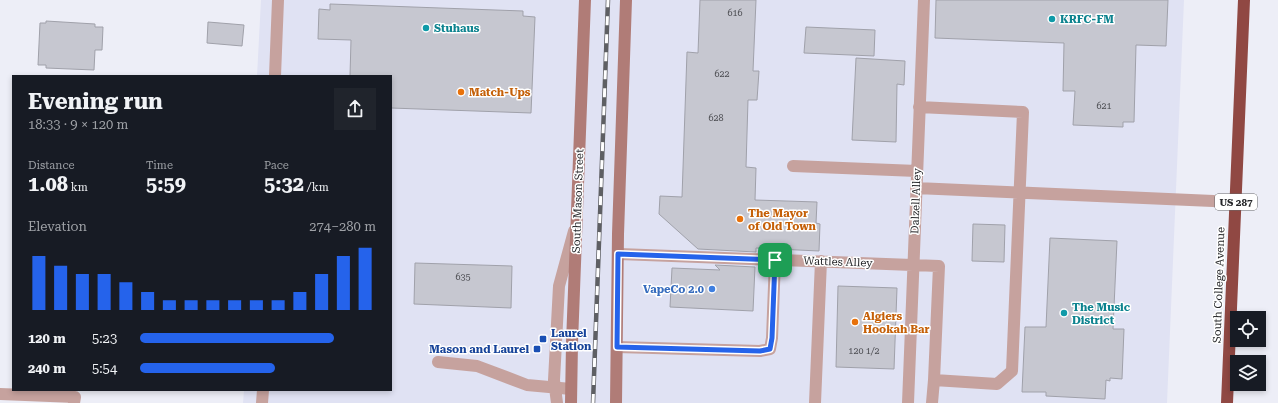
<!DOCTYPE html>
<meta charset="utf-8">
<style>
:root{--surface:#171b24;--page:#20242c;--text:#f1f3f6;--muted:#9ea1a6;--accent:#2563eb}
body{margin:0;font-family:"Roboto Serif",serif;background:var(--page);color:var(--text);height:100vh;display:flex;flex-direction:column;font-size:15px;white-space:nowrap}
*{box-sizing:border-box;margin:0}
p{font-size:13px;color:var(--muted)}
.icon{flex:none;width:22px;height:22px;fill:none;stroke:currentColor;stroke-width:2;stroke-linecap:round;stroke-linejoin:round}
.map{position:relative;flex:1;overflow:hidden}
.panel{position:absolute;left:12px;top:75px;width:380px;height:316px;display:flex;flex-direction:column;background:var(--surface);border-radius:0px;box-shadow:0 2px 6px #0003}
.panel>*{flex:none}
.controls{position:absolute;left:1230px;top:311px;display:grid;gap:8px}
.controls a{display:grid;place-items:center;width:36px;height:36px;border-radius:0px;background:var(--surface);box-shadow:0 2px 6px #0003;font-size:20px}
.pin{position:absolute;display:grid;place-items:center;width:34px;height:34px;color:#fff;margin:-17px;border-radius:8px;box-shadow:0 2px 6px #0006}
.round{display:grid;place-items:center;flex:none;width:42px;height:42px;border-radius:0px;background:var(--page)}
.summary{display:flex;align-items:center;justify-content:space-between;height:68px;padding:0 16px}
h1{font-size:22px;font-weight:700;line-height:30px}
.stats{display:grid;grid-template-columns:repeat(3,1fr);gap:6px;height:68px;padding:4px 16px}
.stats div{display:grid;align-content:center}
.stats b{font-size:20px;font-weight:700}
.stats small{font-size:11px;font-weight:400}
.stats p{font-size:11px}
.chart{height:112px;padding:8px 16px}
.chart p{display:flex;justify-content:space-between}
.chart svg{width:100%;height:72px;margin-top:4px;stroke:var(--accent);stroke-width:6}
ul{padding:0 16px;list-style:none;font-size:13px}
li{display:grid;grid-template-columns:64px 48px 1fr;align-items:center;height:30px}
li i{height:10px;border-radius:5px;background:var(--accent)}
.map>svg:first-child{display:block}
.built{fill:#e0e2f3}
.building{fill:#c6c7d0;stroke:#a0a1aa}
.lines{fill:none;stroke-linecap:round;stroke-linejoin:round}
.lane{stroke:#c6a29e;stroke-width:12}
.secondary{stroke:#b07c77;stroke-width:12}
.highway{stroke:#904843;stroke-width:12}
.rail-casing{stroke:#5e5f63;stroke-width:4.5}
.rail{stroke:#fff;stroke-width:3;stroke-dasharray:9;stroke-linecap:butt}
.route-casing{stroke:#fff;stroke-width:8}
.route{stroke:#2563eb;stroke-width:5}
.culture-dot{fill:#0f9aa8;stroke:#fff;stroke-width:1.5}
.food-dot{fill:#e8710a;stroke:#fff;stroke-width:1.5}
.shop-dot{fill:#3f7fe0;stroke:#fff;stroke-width:1.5}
.transit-dot{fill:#1a4fb4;stroke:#fff;stroke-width:1.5}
.labels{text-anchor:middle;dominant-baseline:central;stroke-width:3;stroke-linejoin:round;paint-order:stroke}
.number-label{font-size:9px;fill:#4d4e53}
.shield{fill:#fff;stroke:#666769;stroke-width:1}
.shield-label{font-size:10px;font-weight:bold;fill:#252629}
.culture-label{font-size:11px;font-weight:bold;fill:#0d838f;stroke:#fff;text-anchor:start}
.food-label{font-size:11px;font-weight:bold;fill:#c56008;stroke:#fff;text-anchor:start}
.street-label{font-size:11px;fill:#252629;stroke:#fff}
.shop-label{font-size:11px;font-weight:bold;fill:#366cbe;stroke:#fff;text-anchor:end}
.transit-label{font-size:11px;font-weight:bold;fill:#164399;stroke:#fff;text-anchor:start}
</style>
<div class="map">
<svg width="1278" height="403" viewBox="0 0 1278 403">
<rect width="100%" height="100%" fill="#edeef7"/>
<path class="built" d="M261 0H1184L1167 403H243L244 390H391V76H257Z"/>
<path class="building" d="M700 0H756L753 71H759L757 100H748L746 167 756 168 755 200 817 202 816 223 820 224 819 251 756 248V252L698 249 659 214 660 196 682 197 687 52 698 53Z
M936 0H1168L1166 46 1136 45 1134 122H1123V127L1073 125 1075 91H1063L1064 43 935 38Z
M330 4 523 11V16L535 17 531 113 391 108V76H350L351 40 318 39 319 9 330 10Z
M46 21 95 24V27H103L102 50H95L94 70 46 68V65H38L40 23H46Z
M208 22 244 25 242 46 207 43Z
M806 27 875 30 874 56 804 53Z
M856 58 905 61 904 85 897 84 896 142 852 140Z
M973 224 1005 225 1004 262 972 261Z
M1050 238 1117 241 1113 329H1124L1122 379 1110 378V381L1106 380 1105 399 1046 396V392H1022L1025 327H1046Z
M415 263 512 266 511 308 414 304Z
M715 265 755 267 753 311 670 307 672 268 720 270Z
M838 286 897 288 894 369 836 367Z"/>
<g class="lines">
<path class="lane" d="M275 76 278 0
M793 166 917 171
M916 188 1236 202
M619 254 939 266 934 380 997 384 1012 371 1023 112 919 107
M617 347 760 351 770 349 772 338 775 260
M438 362 477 366 527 385 571 389
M0 394 75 397 74 403
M262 403 263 390
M557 403 554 380 559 286 574 231
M815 403 821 261
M908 403 924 0
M932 403 934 380"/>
<path class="secondary" d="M571 403 572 343 585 0
M616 403 618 234 626 0"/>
<path class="highway" d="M1227 403 1244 0"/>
<g class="rail-casing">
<path id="rail" d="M593 403 608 0"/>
</g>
<use href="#rail" class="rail"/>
</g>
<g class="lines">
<g class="route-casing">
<path id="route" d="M618 254 775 260 772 338 770 349 760 351 617 347Z"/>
</g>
<use href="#route" class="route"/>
</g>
<g class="culture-dot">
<circle cx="1052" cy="19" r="4"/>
<circle cx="426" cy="28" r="4"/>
<circle cx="1064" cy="313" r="4"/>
</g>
<g class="food-dot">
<circle cx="461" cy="92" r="4"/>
<circle cx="740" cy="219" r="4"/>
<circle cx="855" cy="322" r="4"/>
</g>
<circle class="shop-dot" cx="712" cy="289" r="4"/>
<g class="transit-dot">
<rect x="539" y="335" width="8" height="8" rx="2"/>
<rect x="533" y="345" width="8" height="8" rx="2"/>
</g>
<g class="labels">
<g class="number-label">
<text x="735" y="13">616</text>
<text x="722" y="74">622</text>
<text x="1104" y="106">621</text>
<text x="716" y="118">628</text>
<text x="463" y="277">635</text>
<text x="864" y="351">120 1/2</text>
</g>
<rect class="shield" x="1215" y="194" width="42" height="16" rx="3"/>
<g class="shield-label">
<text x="1236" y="202">US 287</text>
</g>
<g class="culture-label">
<text x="1060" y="19">KRFC-FM</text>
<text x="434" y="28">Stuhaus</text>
<text x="1072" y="307">The Music<tspan x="1072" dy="13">District</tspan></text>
</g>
<g class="food-label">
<text x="469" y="92">Match-Ups</text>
<text x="748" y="213">The Mayor<tspan x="748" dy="13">of Old Town</tspan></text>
<text x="863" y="316">Algiers<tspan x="863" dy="13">Hookah Bar</tspan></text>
</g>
<g class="street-label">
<text transform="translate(578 201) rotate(-88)">South Mason Street</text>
<text transform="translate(916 201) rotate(-88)">Dalzell Alley</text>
<text transform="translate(838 262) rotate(2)">Wattles Alley</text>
<text transform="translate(1219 285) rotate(-88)">South College Avenue</text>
</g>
<g class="shop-label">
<text x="704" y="289">VapeCo 2.0</text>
</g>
<g class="transit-label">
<text x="551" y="333">Laurel<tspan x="551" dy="13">Station</tspan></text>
<text x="529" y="349" text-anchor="end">Mason and Laurel</text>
</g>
</g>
</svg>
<div class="controls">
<a><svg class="icon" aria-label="locate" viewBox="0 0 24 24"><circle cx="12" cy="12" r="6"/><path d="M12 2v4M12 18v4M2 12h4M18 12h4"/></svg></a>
<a><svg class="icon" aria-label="layers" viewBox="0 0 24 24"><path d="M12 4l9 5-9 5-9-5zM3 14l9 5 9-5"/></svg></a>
</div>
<div class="pin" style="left:775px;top:260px;background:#1e9e55"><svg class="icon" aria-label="arrive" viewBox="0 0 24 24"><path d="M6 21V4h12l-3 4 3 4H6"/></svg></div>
<section class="panel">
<div class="summary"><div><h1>Evening run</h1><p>18:33 · 9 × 120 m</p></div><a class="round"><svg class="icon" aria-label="share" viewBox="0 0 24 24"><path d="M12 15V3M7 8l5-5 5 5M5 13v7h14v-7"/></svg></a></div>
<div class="stats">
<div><p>Distance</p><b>1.08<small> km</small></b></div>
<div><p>Time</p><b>5:59</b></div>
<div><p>Pace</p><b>5:32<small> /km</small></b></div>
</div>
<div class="chart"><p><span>Elevation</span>274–280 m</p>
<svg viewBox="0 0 160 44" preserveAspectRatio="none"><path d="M5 44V11M15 44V17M25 44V22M35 44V22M45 44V27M55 44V33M65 44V38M75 44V38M85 44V38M95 44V38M105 44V38M115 44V38M125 44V33M135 44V22M145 44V11M155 44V6"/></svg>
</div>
<ul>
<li><b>120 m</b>5:23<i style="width:82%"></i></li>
<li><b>240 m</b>5:54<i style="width:57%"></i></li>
</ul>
</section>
</div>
